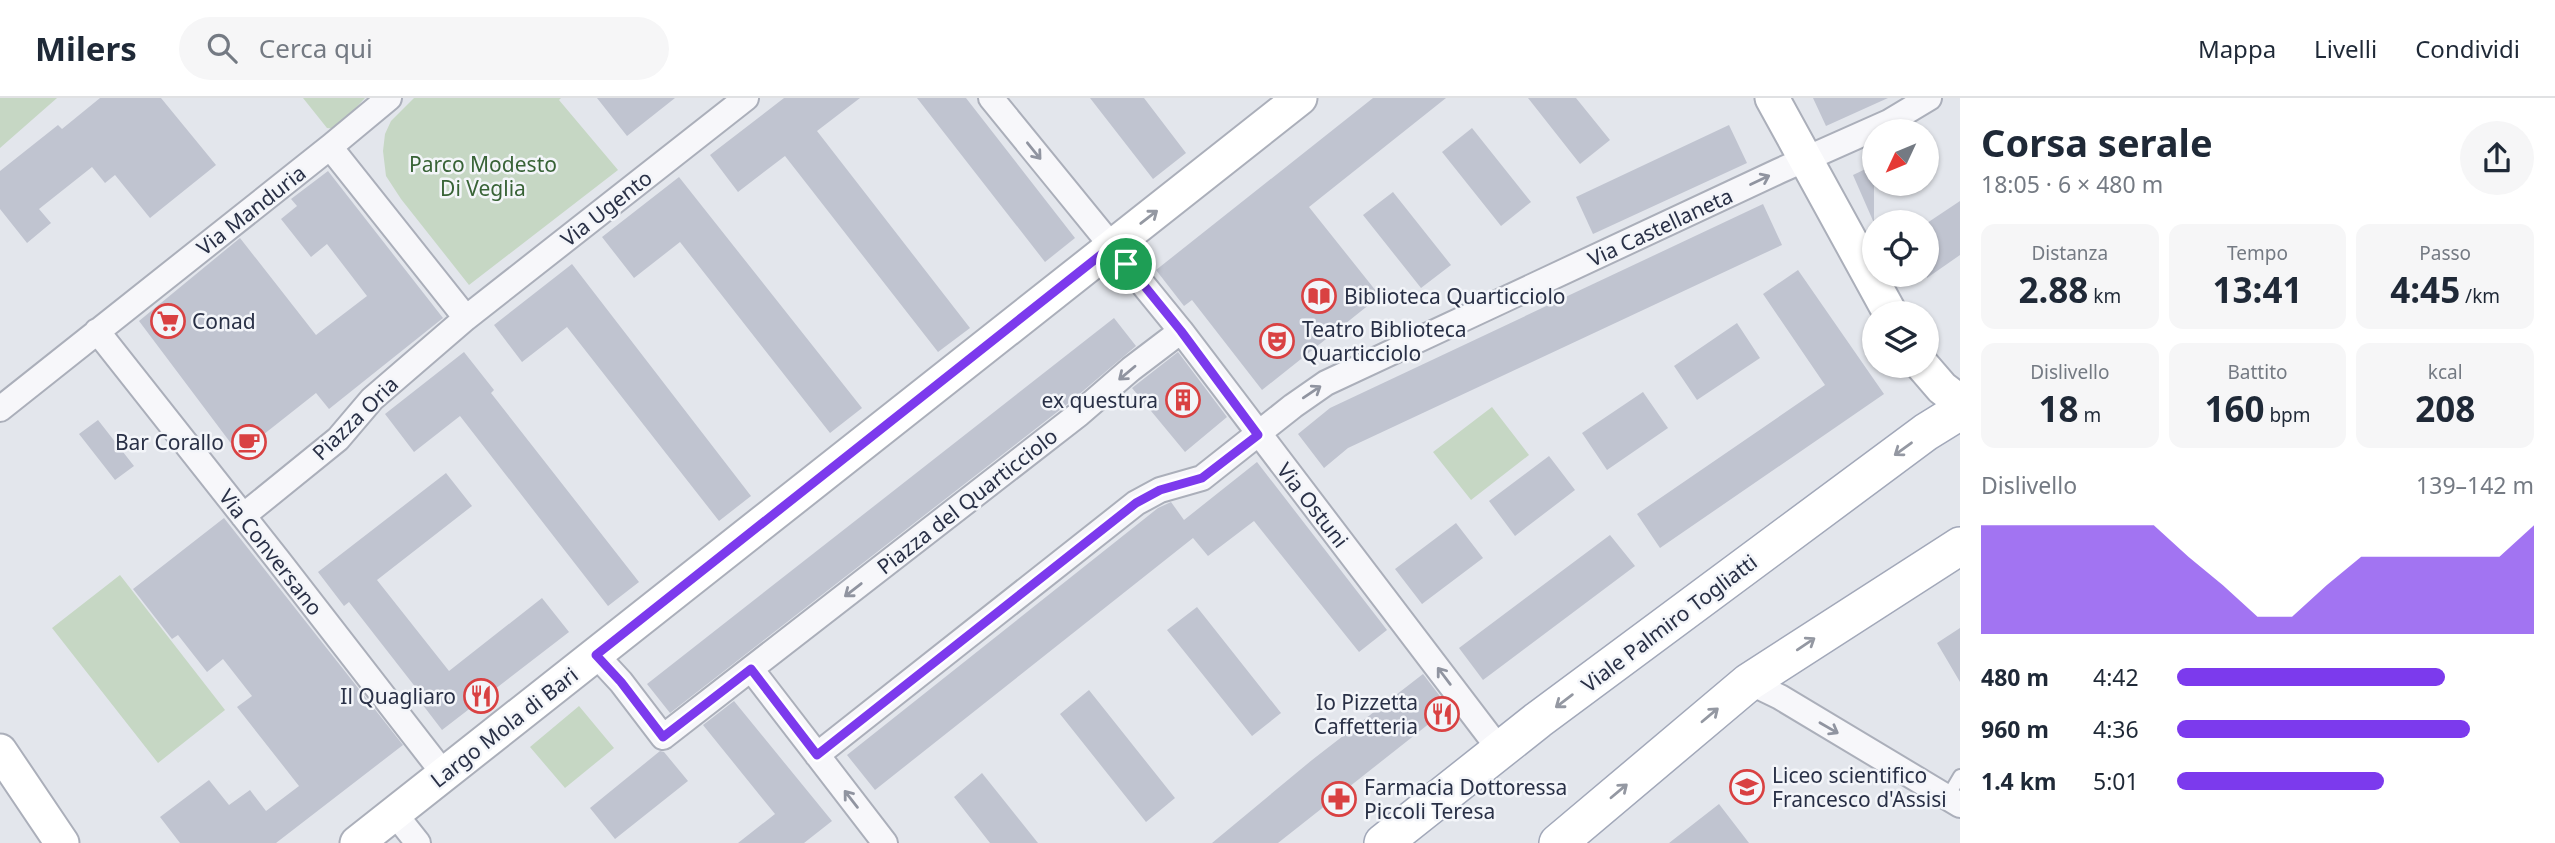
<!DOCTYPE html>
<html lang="it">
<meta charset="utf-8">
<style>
:root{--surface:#fff;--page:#f6f6f7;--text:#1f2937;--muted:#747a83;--line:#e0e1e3;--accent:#7c3aed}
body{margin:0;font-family:"Noto Sans",sans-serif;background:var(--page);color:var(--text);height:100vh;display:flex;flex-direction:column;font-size:26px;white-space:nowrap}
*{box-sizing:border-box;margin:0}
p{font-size:23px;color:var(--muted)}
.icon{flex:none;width:38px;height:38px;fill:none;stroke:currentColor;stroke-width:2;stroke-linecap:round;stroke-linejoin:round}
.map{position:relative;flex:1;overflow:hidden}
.side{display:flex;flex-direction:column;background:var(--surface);width:595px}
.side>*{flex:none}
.needle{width:46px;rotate:226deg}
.fabs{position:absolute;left:1862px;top:21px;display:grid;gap:14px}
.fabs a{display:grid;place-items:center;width:77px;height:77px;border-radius:50%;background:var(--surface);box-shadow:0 2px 5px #0004;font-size:35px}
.pin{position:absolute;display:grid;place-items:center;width:60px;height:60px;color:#fff;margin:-30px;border:4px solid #fff;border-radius:50%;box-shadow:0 2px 7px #0007}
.round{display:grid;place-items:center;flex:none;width:74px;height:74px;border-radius:37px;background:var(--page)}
.summary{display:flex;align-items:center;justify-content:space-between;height:119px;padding:0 21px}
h1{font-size:38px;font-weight:700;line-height:52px}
.figures{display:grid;grid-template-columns:repeat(3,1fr);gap:10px;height:119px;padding:7px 21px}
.figures div{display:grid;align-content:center;border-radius:14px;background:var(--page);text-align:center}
.figures b{font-size:35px;font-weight:700}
.figures small{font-size:19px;font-weight:400}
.figures p{font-size:19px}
.chart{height:196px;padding:14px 21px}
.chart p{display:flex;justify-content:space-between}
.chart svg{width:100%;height:126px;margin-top:7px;fill:var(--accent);opacity:.7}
ul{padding:0 21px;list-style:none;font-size:23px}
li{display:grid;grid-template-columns:112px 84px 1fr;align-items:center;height:52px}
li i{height:18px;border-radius:9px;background:var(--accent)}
header{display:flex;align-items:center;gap:42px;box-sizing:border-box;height:98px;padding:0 35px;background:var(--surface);border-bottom:2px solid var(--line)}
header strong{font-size:33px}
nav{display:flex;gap:38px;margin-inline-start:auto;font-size:24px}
.search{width:490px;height:63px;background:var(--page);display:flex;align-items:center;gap:18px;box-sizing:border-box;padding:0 24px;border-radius:38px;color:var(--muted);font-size:26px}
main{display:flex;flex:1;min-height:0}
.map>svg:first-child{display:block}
.green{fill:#c6d7c4}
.building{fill:#c0c4d0}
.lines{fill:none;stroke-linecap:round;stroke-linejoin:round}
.lane-casing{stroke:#abafba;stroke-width:16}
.street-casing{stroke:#abafba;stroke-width:28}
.secondary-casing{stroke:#abafba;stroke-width:37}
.primary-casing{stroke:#a2a8b9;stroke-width:40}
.lane{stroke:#f7f7fa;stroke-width:12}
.street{stroke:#f7f7fa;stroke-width:24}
.secondary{stroke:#fff;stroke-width:33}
.primary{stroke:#fff;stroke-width:37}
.oneway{stroke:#9094a0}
.oneway2{stroke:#9498a2}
.route-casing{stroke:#fff;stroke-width:14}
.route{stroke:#7c3aed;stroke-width:9}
.labels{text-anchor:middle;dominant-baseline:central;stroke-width:5;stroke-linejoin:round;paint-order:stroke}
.park-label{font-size:21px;fill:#386336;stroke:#f3f5f9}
.street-label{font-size:21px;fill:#293046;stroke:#f3f5f9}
.poi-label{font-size:21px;fill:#293046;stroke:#f3f5f9;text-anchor:start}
</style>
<header>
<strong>Milers</strong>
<div class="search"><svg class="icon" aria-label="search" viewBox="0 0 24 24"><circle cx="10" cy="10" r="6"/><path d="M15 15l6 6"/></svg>Cerca qui</div>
<nav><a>Mappa</a><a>Livelli</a><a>Condividi</a></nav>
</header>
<main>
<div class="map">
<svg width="1960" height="745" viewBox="0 0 1960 745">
<rect width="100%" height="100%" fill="#e3e6ec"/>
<path class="green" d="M0 0H57L0 50Z
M303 0H365L336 31 327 30Z
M414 0H561L559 2 618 72 469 187 401 101 386 78 383 53 385 36 391 23Z
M1492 309 1529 357 1471 402 1433 354Z
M120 477 225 612 158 665 52 530Z
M579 608 614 650 565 690 530 649Z"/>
<path class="building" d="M100 0H161L216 67 150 120 115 77 105 85 92 69 39 111 51 125 27 145 0 111V73L58 27 62 31Z
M597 0H675L627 38Z
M784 0H860L817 33 970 230 938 254 785 58 738 94 710 57Z
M917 0H966L1075 140 1045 164Z
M1090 0H1144L1186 55 1153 81Z
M1373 0H1446L1309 109 1380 198 1262 292 1192 202 1184 208 1156 172Z
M1528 0H1576L1610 42 1580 66Z
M1813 0H1888L1826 28Z
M1729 27 1747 65 1593 136 1576 99Z
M1472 30 1531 104 1501 128 1442 54Z
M1874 67V125L1853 77Z
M328 73 443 220 329 311 316 295 239 356 139 223 240 140 316 237 367 198 327 146 311 159 281 121 297 108 291 101Z
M679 79 862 310 830 335 680 144 634 180 602 139Z
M1393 94 1451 167 1421 190 1363 117Z
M1960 103V157L1927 180V125Z
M1763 106 1782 147 1348 350 1324 370 1298 336 1330 310Z
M572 166 751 398 719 423 567 229 522 264 494 227Z
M1798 172 1884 296 1660 450 1637 416 1825 287 1763 196Z
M1114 220 1136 248 1070 304 670 615 647 586Z
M1737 225 1760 260 1697 302 1674 268Z
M464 254 494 292 491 295 639 484 608 508 460 318 414 354 385 316Z
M1178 254 1227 319 1185 354 1132 290Z
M1643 294 1668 330 1607 372 1582 335Z
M98 322 134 368 115 382 79 336Z
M1549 358 1575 392 1515 438 1489 403Z
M1257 364 1387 532 1359 554 1254 423 1208 458 1193 440 875 692 847 657 1158 410 1171 404 1184 422Z
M446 375 472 408 377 482 449 573 542 500 569 534 442 632 416 598 420 595 349 504 344 508 318 474Z
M224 420 403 647 276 745H180L160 719 209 682 229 707 250 692 266 713 299 688 237 609 252 598 223 561 207 574 178 537 172 541 133 491Z
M1456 425 1483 460 1422 506 1395 471Z
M1610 437 1635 468 1483 582 1459 550Z
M1197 509 1281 615 1252 638 1167 532Z
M1960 530V584L1937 545Z
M1423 576 1449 610 1278 745H1212L1312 662Z
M1089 592 1175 700 1146 724 1060 616Z
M734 603 832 723 804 745H738L775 716 703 627Z
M660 653 664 654 688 683 615 741 590 710Z
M982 675 1038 745H990L954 699Z
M1719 706 1749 745H1669Z"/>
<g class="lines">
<g class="lane-casing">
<path id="lane" d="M1947 700 1960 678"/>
</g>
<g class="street-casing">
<path id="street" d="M991 0 1181 233 1500 652
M330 49 389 0
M97 233 278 462 444 676
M0 311 330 49 466 220
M243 418 338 341 372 301 466 220 746 0
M596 557 621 584 663 639 1079 316 1131 271 1181 233
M751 571 885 745
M1749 584 1780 599 1960 707
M817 657 1136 405 1160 392 1202 380 1293 308 1326 285 1779 73 1889 24 1929 0
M395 716 418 745"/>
</g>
<g class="secondary-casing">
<path id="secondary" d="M1772 0 1890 215
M1923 268 1942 290 1960 304
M0 653 62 745
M357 745 1300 0"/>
</g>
<g class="primary-casing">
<path id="primary" d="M1383 745 1538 622 1926 334 1960 313
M1558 745 1749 584 1960 448"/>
</g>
<use href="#lane" class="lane"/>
<use href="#street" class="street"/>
<use href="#secondary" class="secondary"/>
<use href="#primary" class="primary"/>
</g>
<defs><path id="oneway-shaft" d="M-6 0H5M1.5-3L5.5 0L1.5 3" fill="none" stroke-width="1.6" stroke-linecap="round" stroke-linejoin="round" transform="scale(1.75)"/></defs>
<g class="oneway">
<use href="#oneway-shaft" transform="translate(1034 53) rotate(51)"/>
<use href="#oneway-shaft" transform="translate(1760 82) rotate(-25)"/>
<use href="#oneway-shaft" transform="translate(1127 275) rotate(140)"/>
<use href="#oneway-shaft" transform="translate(1312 294) rotate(-34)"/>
<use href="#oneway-shaft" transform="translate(853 492) rotate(142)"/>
<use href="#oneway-shaft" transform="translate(1444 578) rotate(-127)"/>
<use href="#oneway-shaft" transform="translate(1829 630) rotate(30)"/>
<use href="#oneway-shaft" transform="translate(851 701) rotate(-128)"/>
</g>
<g class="oneway2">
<use href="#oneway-shaft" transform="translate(1149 119) rotate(-38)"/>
<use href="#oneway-shaft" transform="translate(1903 351) rotate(144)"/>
<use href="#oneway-shaft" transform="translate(1806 546) rotate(-34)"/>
<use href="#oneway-shaft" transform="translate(1564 603) rotate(143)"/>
<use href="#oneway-shaft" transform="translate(1710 617) rotate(-40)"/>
<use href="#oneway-shaft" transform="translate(1619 693) rotate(-40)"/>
</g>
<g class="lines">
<g class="route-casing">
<path id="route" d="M1112 148 1181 233 1258 337 1202 380 1160 392 1136 405 817 657 751 571 663 639 621 584 596 557Z"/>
</g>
<use href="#route" class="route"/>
</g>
<defs>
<g id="library-ring" transform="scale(1.75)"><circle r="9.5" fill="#f3f5f9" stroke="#d94142" stroke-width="1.5"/><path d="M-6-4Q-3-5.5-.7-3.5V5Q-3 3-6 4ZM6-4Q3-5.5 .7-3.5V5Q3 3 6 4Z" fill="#d94142"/></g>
<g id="supermarket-ring" transform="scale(1.75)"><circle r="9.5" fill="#f3f5f9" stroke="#d94142" stroke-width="1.5"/><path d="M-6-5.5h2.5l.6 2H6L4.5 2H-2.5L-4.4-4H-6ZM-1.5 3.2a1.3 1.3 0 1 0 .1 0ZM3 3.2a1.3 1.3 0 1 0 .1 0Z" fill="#d94142"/></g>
<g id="theatre-ring" transform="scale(1.75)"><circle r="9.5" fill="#f3f5f9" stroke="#d94142" stroke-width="1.5"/><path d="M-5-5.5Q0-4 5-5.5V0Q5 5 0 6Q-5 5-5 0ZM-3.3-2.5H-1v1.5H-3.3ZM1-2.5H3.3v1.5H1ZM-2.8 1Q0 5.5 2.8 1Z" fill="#d94142"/></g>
<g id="building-ring" transform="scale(1.75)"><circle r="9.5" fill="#f3f5f9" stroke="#d94142" stroke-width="1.5"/><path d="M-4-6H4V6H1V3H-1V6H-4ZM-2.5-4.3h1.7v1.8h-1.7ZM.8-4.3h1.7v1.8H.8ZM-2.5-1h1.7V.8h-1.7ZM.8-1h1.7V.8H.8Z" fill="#d94142"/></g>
<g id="cafe-ring" transform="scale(1.75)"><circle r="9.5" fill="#f3f5f9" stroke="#d94142" stroke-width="1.5"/><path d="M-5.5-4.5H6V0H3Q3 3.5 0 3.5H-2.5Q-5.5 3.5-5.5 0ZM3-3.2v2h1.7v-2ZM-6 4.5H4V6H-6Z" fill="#d94142"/></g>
<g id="restaurant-ring" transform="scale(1.75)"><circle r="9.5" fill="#f3f5f9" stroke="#d94142" stroke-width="1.5"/><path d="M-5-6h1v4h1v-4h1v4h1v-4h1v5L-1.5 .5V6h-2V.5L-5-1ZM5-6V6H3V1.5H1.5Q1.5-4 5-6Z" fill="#d94142"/></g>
<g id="school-ring" transform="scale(1.75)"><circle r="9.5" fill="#f3f5f9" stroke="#d94142" stroke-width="1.5"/><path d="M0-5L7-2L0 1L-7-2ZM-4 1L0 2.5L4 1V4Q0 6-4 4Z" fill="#d94142"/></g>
<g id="pharmacy-ring" transform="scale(1.75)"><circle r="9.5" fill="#f3f5f9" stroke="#d94142" stroke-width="1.5"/><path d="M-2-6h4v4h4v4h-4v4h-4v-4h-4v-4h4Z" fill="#d94142"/></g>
</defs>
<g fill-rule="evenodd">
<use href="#library-ring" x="1319" y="198"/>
<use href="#supermarket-ring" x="168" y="223"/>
<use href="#theatre-ring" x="1277" y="243"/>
<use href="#building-ring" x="1183" y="302"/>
<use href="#cafe-ring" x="249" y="344"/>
<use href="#restaurant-ring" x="481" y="598"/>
<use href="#restaurant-ring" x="1442" y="616"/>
<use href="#school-ring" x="1747" y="689"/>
<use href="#pharmacy-ring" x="1339" y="701"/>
</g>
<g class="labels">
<g class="park-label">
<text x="483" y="66">Parco Modesto<tspan x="483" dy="24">Di Veglia</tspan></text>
</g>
<g class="street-label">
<text transform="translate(606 110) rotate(-38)">Via Ugento</text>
<text transform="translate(251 112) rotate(-38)">Via Manduria</text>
<text transform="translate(1660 129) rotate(-25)">Via Castellaneta</text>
<text transform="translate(355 320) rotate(-44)">Piazza Oria</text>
<text transform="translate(967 403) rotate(-38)">Piazza del Quarticciolo</text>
<text transform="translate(1313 407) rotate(52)">Via Ostuni</text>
<text transform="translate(271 454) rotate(52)">Via Conversano</text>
<text transform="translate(1669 525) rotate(-37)">Viale Palmiro Togliatti</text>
<text transform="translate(504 629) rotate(-38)">Largo Mola di Bari</text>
</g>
<g class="poi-label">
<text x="1344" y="198">Biblioteca Quarticciolo</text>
<text x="192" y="223">Conad</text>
<text x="1302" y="231">Teatro Biblioteca<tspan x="1302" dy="24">Quarticciolo</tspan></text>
<text x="1158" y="302" text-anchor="end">ex questura</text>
<text x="224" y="344" text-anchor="end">Bar Corallo</text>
<text x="456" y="598" text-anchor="end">Il Quagliaro</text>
<text x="1418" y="604" text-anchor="end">Io Pizzetta<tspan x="1418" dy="24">Caffetteria</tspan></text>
<text x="1772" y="677">Liceo scientifico<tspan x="1772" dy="24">Francesco d'Assisi</tspan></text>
<text x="1364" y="689">Farmacia Dottoressa<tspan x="1364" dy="24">Piccoli Teresa</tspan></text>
</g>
</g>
</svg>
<div class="fabs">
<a><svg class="needle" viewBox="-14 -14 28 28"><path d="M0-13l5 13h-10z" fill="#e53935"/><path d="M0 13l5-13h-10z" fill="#747a83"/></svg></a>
<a><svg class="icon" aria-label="locate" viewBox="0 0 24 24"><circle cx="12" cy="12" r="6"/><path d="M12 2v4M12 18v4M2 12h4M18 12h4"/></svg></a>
<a><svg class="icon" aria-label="layers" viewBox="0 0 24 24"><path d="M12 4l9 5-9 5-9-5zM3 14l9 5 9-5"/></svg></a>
</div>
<div class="pin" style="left:1126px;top:166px;background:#1e9e55"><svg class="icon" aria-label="arrive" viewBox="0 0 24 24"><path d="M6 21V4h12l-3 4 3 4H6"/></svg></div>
</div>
<section class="side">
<div class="summary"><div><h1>Corsa serale</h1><p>18:05 · 6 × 480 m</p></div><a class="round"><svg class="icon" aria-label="share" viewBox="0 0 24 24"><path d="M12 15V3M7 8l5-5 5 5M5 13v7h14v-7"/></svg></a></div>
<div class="figures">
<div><p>Distanza</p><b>2.88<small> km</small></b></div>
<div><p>Tempo</p><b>13:41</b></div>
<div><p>Passo</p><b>4:45<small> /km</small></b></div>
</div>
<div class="figures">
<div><p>Dislivello</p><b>18<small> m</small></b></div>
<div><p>Battito</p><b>160<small> bpm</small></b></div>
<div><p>kcal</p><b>208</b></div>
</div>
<div class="chart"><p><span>Dislivello</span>139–142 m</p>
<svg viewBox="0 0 160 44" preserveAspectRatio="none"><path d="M0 44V6L10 6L20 6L30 6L40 6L50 6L60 17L70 27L80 38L90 38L100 27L110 17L120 17L130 17L140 17L150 17L160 6V44z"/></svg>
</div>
<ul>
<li><b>480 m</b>4:42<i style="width:75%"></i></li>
<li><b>960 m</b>4:36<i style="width:82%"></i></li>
<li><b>1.4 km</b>5:01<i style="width:58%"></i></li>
</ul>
</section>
</main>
